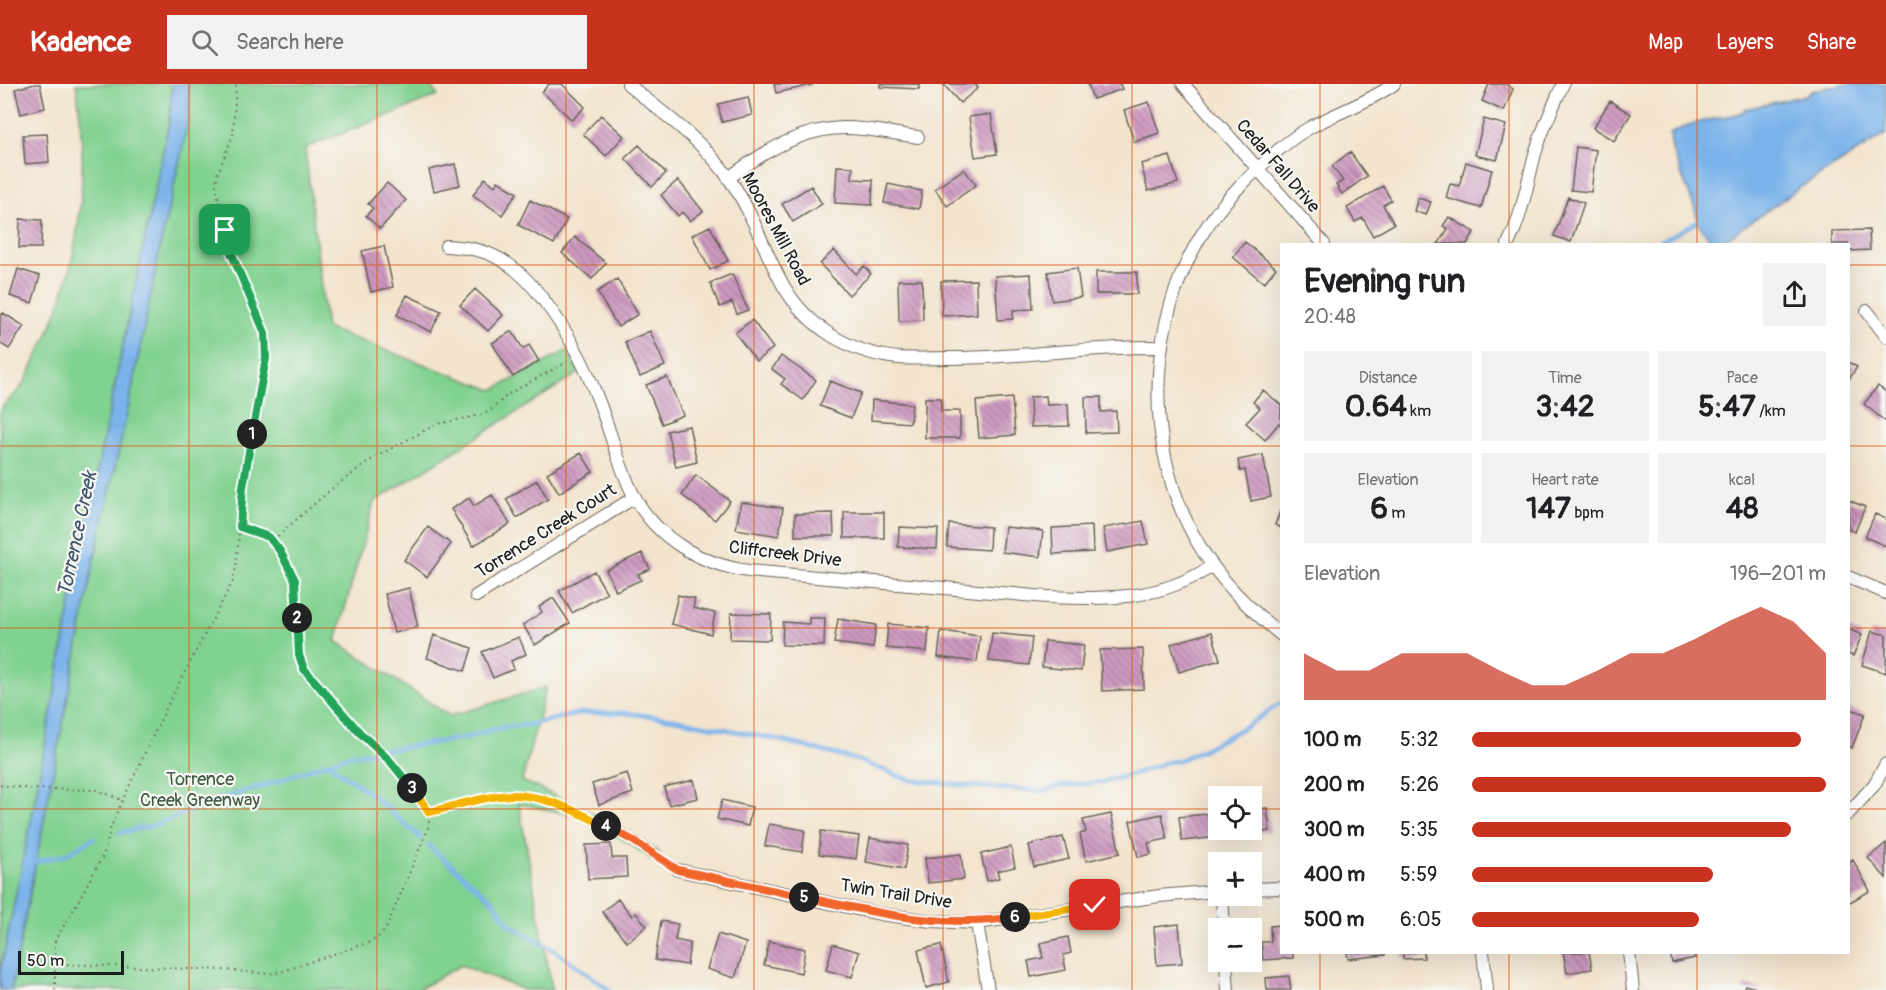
<!DOCTYPE html>
<meta charset="utf-8">
<style>
:root{--surface:#fff;--page:#f2f2f2;--text:#202124;--muted:#757577;--accent:#c8321e}
body{margin:0;font-family:Pangolin,sans-serif;background:var(--page);color:var(--text);height:100vh;display:flex;flex-direction:column;font-size:22px;white-space:nowrap}
*{box-sizing:border-box;margin:0}
p{font-size:20px;color:var(--muted)}
.icon{flex:none;width:33px;height:33px;fill:none;stroke:currentColor;stroke-width:2;stroke-linecap:round;stroke-linejoin:round}
.map{position:relative;flex:1;overflow:hidden}
.sheet{position:absolute;left:1280px;top:159px;width:570px;height:711px;display:flex;flex-direction:column;background:var(--surface);border-radius:0px;box-shadow:0 6px 24px #0002}
.sheet>*{flex:none}
.fabs{position:absolute;left:1208px;top:702px;display:grid;gap:12px}
.fabs a{display:grid;place-items:center;width:54px;height:54px;border-radius:0px;background:var(--surface);box-shadow:0 6px 24px #0002;font-size:30px}
.scale{position:absolute;left:18px;bottom:15px;width:106px;box-sizing:border-box;padding-left:6px;border:3px solid #1c1c1c;border-top:0;font-size:16px;line-height:21px;white-space:nowrap;color:#1c1c1c;-webkit-text-stroke:4px #f6f6f2;paint-order:stroke}
.pin{position:absolute;display:grid;place-items:center;width:51px;height:51px;color:#fff;margin:-26px;border-radius:12px;box-shadow:0 3px 9px #0006}
.km{position:absolute;width:30px;height:30px;margin:-15px;border-radius:50%;background:#222;color:#fff;font-size:16px;line-height:30px;text-align:center}
.round{display:grid;place-items:center;flex:none;width:63px;height:63px;border-radius:0px;background:var(--page)}
.overview{display:flex;align-items:center;justify-content:space-between;height:102px;padding:0 24px}
h1{font-size:33px;font-weight:700;line-height:45px}
.metrics{display:grid;grid-template-columns:repeat(3,1fr);gap:9px;height:102px;padding:6px 24px}
.metrics div{display:grid;align-content:center;border-radius:0px;background:var(--page);text-align:center}
.metrics b{font-size:30px;font-weight:700}
.metrics small{font-size:16px;font-weight:400}
.metrics p{font-size:16px}
.chart{height:168px;padding:12px 24px}
.chart p{display:flex;justify-content:space-between}
.chart svg{width:100%;height:108px;margin-top:6px;fill:var(--accent);opacity:.7}
ul{padding:0 24px;list-style:none;font-size:20px}
li{display:grid;grid-template-columns:96px 72px 1fr;align-items:center;height:45px}
li i{height:15px;border-radius:8px;background:var(--accent)}
header{display:flex;align-items:center;gap:36px;box-sizing:border-box;height:84px;padding:0 30px;background:var(--accent);color:#fff}
header strong{font-size:28px}
nav{display:flex;gap:33px;margin-inline-start:auto;font-size:21px}
.search{width:420px;height:54px;background:var(--page);display:flex;align-items:center;gap:15px;box-sizing:border-box;padding:0 21px;border-radius:0px;color:var(--muted);font-size:22px}
.map>svg:first-child{display:block}
.park{fill:#81d191;stroke:#4e7656;stroke-width:1.5}
.water{fill:#7ab3ea;stroke:#4b6883;stroke-width:1.5}
.lines{fill:none;stroke-linecap:round;stroke-linejoin:round}
.stream{stroke:#7ab3ea;stroke-width:4.5}
.building{fill:url(#building-back-hatch)}
.street-casing{stroke:#67625a;stroke-width:14}
.path{stroke:#67625a;stroke-width:2;stroke-dasharray:1.5 4.5;stroke-linecap:butt}
.street{stroke:#fff;stroke-width:12}
.split-1-casing{stroke:#fff;stroke-width:12}
.split-2-casing{stroke:#fff;stroke-width:12}
.split-3-casing{stroke:#fff;stroke-width:12}
.split-4-casing{stroke:#fff;stroke-width:12}
.split-5-casing{stroke:#fff;stroke-width:12}
.split-6-casing{stroke:#fff;stroke-width:12}
.split-7-casing{stroke:#fff;stroke-width:12}
.split-1{stroke:#22a559;stroke-width:8}
.split-2{stroke:#22a559;stroke-width:8}
.split-3{stroke:#22a559;stroke-width:8}
.split-4{stroke:#f5b400;stroke-width:8}
.split-5{stroke:#f0652b;stroke-width:8}
.split-6{stroke:#f0652b;stroke-width:8}
.split-7{stroke:#f5b400;stroke-width:8}
.grid{fill:none;stroke:#de560d;stroke-width:1.5;stroke-opacity:0.55}
.labels{text-anchor:middle;dominant-baseline:central;stroke-width:4.5;stroke-linejoin:round;paint-order:stroke}
.street-label{font-size:18px;fill:#1c1c1c;stroke:#f6f6f2}
.park-label{font-size:18px;fill:#3f5b45;stroke:#f6f6f2}
.water-label{font-size:20px;font-style:italic;fill:#42586e;stroke:#f6f6f2}
</style>
<header>
<strong>Kadence</strong>
<div class="search"><svg class="icon" aria-label="search" viewBox="0 0 24 24"><circle cx="10" cy="10" r="6"/><path d="M15 15l6 6"/></svg>Search here</div>
<nav><a>Map</a><a>Layers</a><a>Share</a></nav>
</header>
<div class="map">
<svg width="1886" height="906" viewBox="0 0 1886 906">
<defs>
<pattern id="building-back-hatch" width="6" height="6" patternUnits="userSpaceOnUse" patternTransform="scale(1.5)"><rect width="6" height="6" fill="#ce99c0"/><path d="M-1 5l2 2M0 0l6 6M5-1l2 2" fill="none" stroke="#a67c9b"/></pattern>
</defs>
<rect width="100%" height="100%" fill="#f6f6f2"/>
<filter id="ink" filterUnits="userSpaceOnUse"><feTurbulence type="fractalNoise" baseFrequency=".0167" numOctaves="2"/><feDisplacementMap in="SourceGraphic" scale="12" xChannelSelector="R" yChannelSelector="G"/><feConvolveMatrix kernelMatrix="1 2 1 2 8 2 1 2 1" color-interpolation-filters="sRGB"/></filter>
<filter id="wash" filterUnits="userSpaceOnUse"><feTurbulence type="fractalNoise" baseFrequency=".008" numOctaves="4" result="noise"/><feDisplacementMap in="SourceGraphic" scale="24" xChannelSelector="R" yChannelSelector="G"/><feGaussianBlur stdDeviation="1.35" result="paint"/><feColorMatrix in="noise" values="0 0 0 0 0 0 0 0 0 0 0 0 0 0 0 0 0 1.4 0 .05"/><feComposite in="paint" operator="in"/></filter>
<g filter="url(#wash)">
<rect width="100%" height="100%" fill="#f3e4cd"/>
<path class="park" d="M76 0H429L438 12 305 64 326 244 493 306 568 266 579 289 374 418 336 557 450 632 546 603 522 697C570 718 617 739 660 769L653 776 624 756 579 732 519 720 552 906H524L461 881 417 906H0V325C7 318 16 310 22 302 29 292 33 280 39 269 81 186 90 91 76 0Z"/>
<path class="water" d="M172 0H189V29L183 62 164 144 128 325 94 478 11 906H0V888L33 727 80 470 169 38Z
M1843 0H1886V50L1801 103 1723 157 1712 158 1698 139 1695 125 1672 66 1670 50 1691 40 1741 29 1746 25 1806 11 1811 7Z"/>
<g class="lines">
<path class="stream" d="M1656 160 1701 136
M328 679 373 712 420 753
M119 749 156 741 217 716 275 698 346 672 465 654 497 644 527 641 582 629H625L674 635 775 655 857 676 910 696 981 703 1045 707 1060 702 1102 698 1137 689 1167 678 1177 677 1204 665 1247 642 1281 619
M428 761 494 818 510 841 557 868 610 906
M31 779 67 770 94 754"/>
</g>
<g id="blocks">
<path class="building" d="M35 0H40L45 24 21 30 15 5Z
M549 0H562L585 23 572 36 542 8Z
M774 0H812V1L776 9Z
M880 0H919V5L880 3Z
M943 0H975L978 4 960 19Z
M1088 0H1120L1122 5 1093 15Z
M1489 0H1506L1513 5 1504 27 1482 17Z
M748 13 752 31 722 38 718 20Z
M1610 17 1631 30 1614 57 1593 44Z
M1149 18 1159 49 1134 58 1124 26Z
M991 30 997 70 975 73 969 33Z
M601 31 624 52 606 72 583 50Z
M1484 35 1506 41 1497 76 1475 71Z
M47 50 49 78 25 80 23 51Z
M639 61 666 89 652 103 625 74Z
M1576 63 1596 66 1591 108 1571 106Z
M1350 68 1367 92 1342 110 1336 101 1343 97 1332 82Z
M1170 72 1178 99 1148 107 1141 80Z
M1466 78 1492 86 1481 124 1446 114 1450 100 1459 102Z
M455 80 460 101 434 107 429 86Z
M837 82 853 83 852 95 873 96 872 121 835 119Z
M964 85 976 101 947 122 935 105Z
M485 94 495 102 498 97 517 109 502 131 473 111Z
M678 96 703 127 690 137 682 128 678 132 661 111Z
M387 99 406 116 380 145 366 132 373 124 368 120Z
M888 100 922 107 919 125 884 119Z
M811 102 822 120 793 138 782 120Z
M1383 102 1391 116 1383 121 1394 140 1373 152 1363 134 1355 138 1347 124Z
M1568 113 1584 119 1571 158 1554 152Z
M1418 114 1431 118 1426 131 1414 127Z
M530 116 567 135 554 160 518 141Z
M1449 133 1474 148 1467 160H1438L1448 145 1443 142Z
M20 135 42 136 41 164H19Z
M710 142 728 177 710 186 692 151Z
M1869 146 1870 166 1848 167V160H1832V147Z
M575 153 606 179 592 195 562 169Z
M1245 158 1276 184 1264 199 1233 173Z
M384 162 393 203 371 208 362 167Z
M834 166 856 190 864 182 871 190 849 211 820 180Z
M1077 184 1081 213 1052 217 1048 188Z
M18 185 40 192 32 219 10 212Z
M1096 188H1137V210H1096Z
M732 190 748 226 737 230 732 218 720 223 710 199Z
M1031 190 1033 225 1013 226V235L998 236 995 192Z
M617 195 638 230 618 243 597 208Z
M898 196H922L923 236 899 237Z
M976 196 977 230 942 232 941 197Z
M475 205 503 231 488 247 460 221Z
M407 211 441 227 431 248 397 231Z
M3 229 24 242 9 265 0 259V234Z
M752 236 773 264 756 277 735 249Z
M512 247 523 265 529 261 539 277 513 293 492 259Z
M650 247 665 282 640 293 625 258Z
M781 272 816 296 803 316 781 300 785 295 772 285Z
M1848 278 1857 283 1848 297Z
M667 293 683 331 662 340 646 301Z
M830 297 861 309 851 334 820 322Z
M1878 302 1886 308V338L1864 320Z
M1263 306 1281 321V341L1279 339 1265 356 1246 339 1260 324 1253 318Z
M1046 312 1047 321 1068 320 1069 342 1031 343 1030 313Z
M1085 313H1101V328L1116 327 1117 348 1086 349Z
M925 314H941V327H960V354H925Z
M1012 314 1015 351 979 354 976 317Z
M872 316 912 320 910 339 871 336Z
M689 342 697 378 676 383 667 347Z
M581 369 593 388 559 409 547 389Z
M1263 371 1271 413 1251 417 1245 386 1240 387 1238 376Z
M696 391 730 417 715 436 682 411Z
M537 396 548 415 517 434 506 415Z
M492 411 510 440 473 462 451 425 469 414 474 422Z
M1848 416 1865 423 1855 448 1848 445Z
M741 418 783 424 779 452 736 445Z
M1281 425V444L1275 441Z
M844 428H884V454H844Z
M833 429 834 452H795V430Z
M1875 430 1886 435V462L1865 453Z
M1143 437 1148 460 1107 468 1103 444Z
M949 440 990 443 989 466 947 463Z
M1092 442 1093 468 1053 470 1052 444Z
M428 443 451 460 427 493 404 476Z
M899 443 938 445 937 465 898 463Z
M1005 443 1043 447 1040 473 1002 468Z
M642 469 650 485 638 490 641 496 616 507 606 486Z
M594 487 607 509 572 529 559 507Z
M409 504 418 543 394 549 385 510Z
M678 511 695 515 693 524 715 529 711 550 671 540Z
M553 514 570 539 535 561 523 541 542 528 539 523Z
M731 529 771 530 770 556 730 555Z
M809 534H825L824 562 782 561 783 538 809 540Z
M838 535 876 541 873 564 834 559Z
M888 540 929 544 927 568 886 564Z
M1848 545 1862 551 1853 572 1848 570Z
M941 547 980 552 977 578 938 573Z
M1872 547 1886 551V589L1862 581Z
M1212 548 1220 576 1179 588 1171 560Z
M992 549 1032 553 1029 581 989 577Z
M434 551 472 564 465 587 427 574Z
M519 553 526 570 511 577 514 585 493 594 482 568Z
M1045 557 1084 561 1081 587 1042 583Z
M1143 565 1144 605 1102 607 1100 566Z
M1848 624 1865 630 1852 664 1848 662Z
M627 689 633 709 599 721 592 700Z
M694 696 698 714 669 721 664 703Z
M722 716 752 723 748 742 717 735Z
M1267 724 1270 747 1238 751 1237 746H1251V726Z
M1215 729 1218 753 1182 757 1179 733Z
M1111 730 1120 769 1086 777 1080 750 1086 748 1083 736Z
M1162 730 1167 755 1148 759 1151 770 1138 773 1130 737Z
M769 740 805 746 802 768 765 762Z
M821 747 859 752 856 775 819 770Z
M1063 753 1069 775 1034 783 1029 761Z
M870 754 908 761 904 785 866 778Z
M1886 759V794L1868 774Z
M611 760 612 774H626L627 793 588 795 586 761Z
M1011 763 1015 783 997 787 999 794 987 797 981 770Z
M961 770 964 795 928 799 925 774Z
M1853 776 1870 807 1848 819V779Z
M618 815 632 832 636 829 647 842 627 858 602 828Z
M661 837 678 840 675 856 690 859 687 881 655 876Z
M1179 840 1182 879 1157 881 1154 843Z
M1281 841V868H1293V874L1263 876 1261 858H1271L1270 842Z
M718 850 746 859 735 894 707 885Z
M1068 853 1071 869 1063 871 1066 886 1031 893 1028 877 1043 874 1040 859Z
M769 857 805 865 801 889 764 881Z
M833 860 859 868 852 893 826 886Z
M941 861 949 898 926 904 918 866Z
M1347 868H1385V871L1348 875Z
M1403 868H1424V874L1403 875Z
M1563 868H1589L1592 885 1567 889Z
M1670 868H1694L1695 874 1672 879Z
M1289 892 1291 906H1267L1266 894Z
M1745 901 1760 905V906H1743Z"/>
</g>
</g>
<g filter="url(#ink)">
<use href="#blocks" fill-opacity="0" stroke="#67625a" stroke-width="1.5"/>
<g class="lines">
<g class="street-casing">
<path id="street" d="M628 0C663 30 704 57 730 96 753 129 764 167 783 201 807 243 850 269 898 274 914 275 931 274 948 274 1019 274 1089 262 1161 263
M1183 0 1324 160
M729 94C762 68 802 44 845 44 869 44 894 50 918 53
M1508 160C1522 132 1527 100 1535 70 1542 46 1553 23 1563 0
M446 162C460 163 474 164 487 169 511 178 530 197 545 218 568 248 586 283 599 318 611 349 619 383 634 412 657 455 701 480 748 487L1047 513C1108 515 1159 517 1212 482
M1867 227 1886 252
M1848 493 1886 509
M476 512 635 413
M1281 551C1249 524 1220 497 1199 461 1133 350 1148 194 1240 102 1261 82 1284 58 1309 44 1337 28 1368 19 1394 0
M1848 730 1874 701 1886 680
M678 786 880 830 931 837 977 839 1159 812 1218 807
M1251 805 1281 804
M1222 812 1224 844
M977 839 988 906
M1483 868 1487 906
M1629 868 1633 906
M1226 878 1228 906"/>
</g>
<path class="path" d="M273 456 335 402 377 372 437 340 481 331 488 328 510 309 567 278
M0 701 33 705 97 706 122 716
M429 728C452 723 493 710 515 711 565 714 625 751 666 778
M55 880 226 886 268 890 280 888 370 858 380 852 386 845 429 742V728L420 715 390 677 360 649 304 585 299 571 295 496 273 456 240 443
M55 906V856L70 832 104 770 111 743 118 726 170 616 233 497 236 483 243 403 266 263C263 228 240 199 229 166 223 145 220 123 216 101L217 91 233 51 236 0"/>
<use href="#street" class="street"/>
</g>
</g>
<g class="lines" filter="url(#ink)">
<g class="split-1-casing">
<path id="split-1" d="M225 146 230 166 265 249 266 274 252 350"/>
</g>
<g class="split-2-casing">
<path id="split-2" d="M252 350 243 403 240 443 269 453 280 467 295 496 297 534"/>
</g>
<g class="split-3-casing">
<path id="split-3" d="M297 534 299 571 304 585 360 649 390 677 412 704"/>
</g>
<g class="split-4-casing">
<path id="split-4" d="M412 704 429 728C456 722 484 712 512 711 542 710 580 729 606 742"/>
</g>
<g class="split-5-casing">
<path id="split-5" d="M606 742 632 756 678 786 804 813"/>
</g>
<g class="split-6-casing">
<path id="split-6" d="M804 813C877 829 940 845 1015 833"/>
</g>
<g class="split-7-casing">
<path id="split-7" d="M1015 833 1095 821"/>
</g>
<use href="#split-1" class="split-1"/>
<use href="#split-2" class="split-2"/>
<use href="#split-3" class="split-3"/>
<use href="#split-4" class="split-4"/>
<use href="#split-5" class="split-5"/>
<use href="#split-6" class="split-6"/>
<use href="#split-7" class="split-7"/>
</g>
<path class="grid" d="M189 0V906M377 0V906M566 0V906M754 0V906M943 0V906M1132 0V906M1320 0V160M1509 0V160M1697 0V160M0 181H1281M1848 181H1886M0 362H1281M1848 362H1886M0 544H1281M1848 544H1886M0 725H1218M1251 725H1281M1848 725H1886M1320 868V906M1509 868V906M1697 868V906"/>
<g class="labels">
<g class="street-label">
<text transform="translate(1278 82) rotate(49)">Cedar Fall Drive</text>
<text transform="translate(776 145) rotate(62)">Moores Mill Road</text>
<text transform="translate(546 447) rotate(-32)">Torrence Creek Court</text>
<text transform="translate(785 470) rotate(7)">Cliffcreek Drive</text>
<text transform="translate(896 810) rotate(9)">Twin Trail Drive</text>
</g>
<g class="park-label">
<text x="200" y="695">Torrence<tspan x="200" dy="21">Creek Greenway</tspan></text>
</g>
<g class="water-label">
<text transform="translate(77 450) rotate(-78)">Torrence Creek</text>
</g>
</g>
</svg>
<div class="fabs">
<a><svg class="icon" aria-label="locate" viewBox="0 0 24 24"><circle cx="12" cy="12" r="6"/><path d="M12 2v4M12 18v4M2 12h4M18 12h4"/></svg></a>
<a>+</a>
<a>−</a>
</div>
<div class="scale">50 m</div>
<div class="pin" style="left:225px;top:146px;background:#1e9e55"><svg class="icon" aria-label="arrive" viewBox="0 0 24 24"><path d="M6 21V4h12l-3 4 3 4H6"/></svg></div>
<div class="pin" style="left:1095px;top:821px;background:#d93025"><svg class="icon" aria-label="check" viewBox="0 0 24 24"><path d="M5 12l5 5 9-10"/></svg></div>
<b class="km" style="left:252px;top:350px">1</b>
<b class="km" style="left:297px;top:534px">2</b>
<b class="km" style="left:412px;top:704px">3</b>
<b class="km" style="left:606px;top:742px">4</b>
<b class="km" style="left:804px;top:813px">5</b>
<b class="km" style="left:1015px;top:833px">6</b>
<section class="sheet">
<div class="overview"><div><h1>Evening run</h1><p>20:48</p></div><a class="round"><svg class="icon" aria-label="share" viewBox="0 0 24 24"><path d="M12 15V3M7 8l5-5 5 5M5 13v7h14v-7"/></svg></a></div>
<div class="metrics">
<div><p>Distance</p><b>0.64<small> km</small></b></div>
<div><p>Time</p><b>3:42</b></div>
<div><p>Pace</p><b>5:47<small> /km</small></b></div>
</div>
<div class="metrics">
<div><p>Elevation</p><b>6<small> m</small></b></div>
<div><p>Heart rate</p><b>147<small> bpm</small></b></div>
<div><p>kcal</p><b>48</b></div>
</div>
<div class="chart"><p><span>Elevation</span>196–201 m</p>
<svg viewBox="0 0 160 44" preserveAspectRatio="none"><path d="M0 44V25L10 32L20 32L30 25L40 25L50 25L60 32L70 38L80 38L90 32L100 25L110 25L120 19L130 12L140 6L150 12L160 25V44z"/></svg>
</div>
<ul>
<li><b>100 m</b>5:32<i style="width:93%"></i></li>
<li><b>200 m</b>5:26<i style="width:100%"></i></li>
<li><b>300 m</b>5:35<i style="width:90%"></i></li>
<li><b>400 m</b>5:59<i style="width:68%"></i></li>
<li><b>500 m</b>6:05<i style="width:64%"></i></li>
</ul>
</section>
</div>
